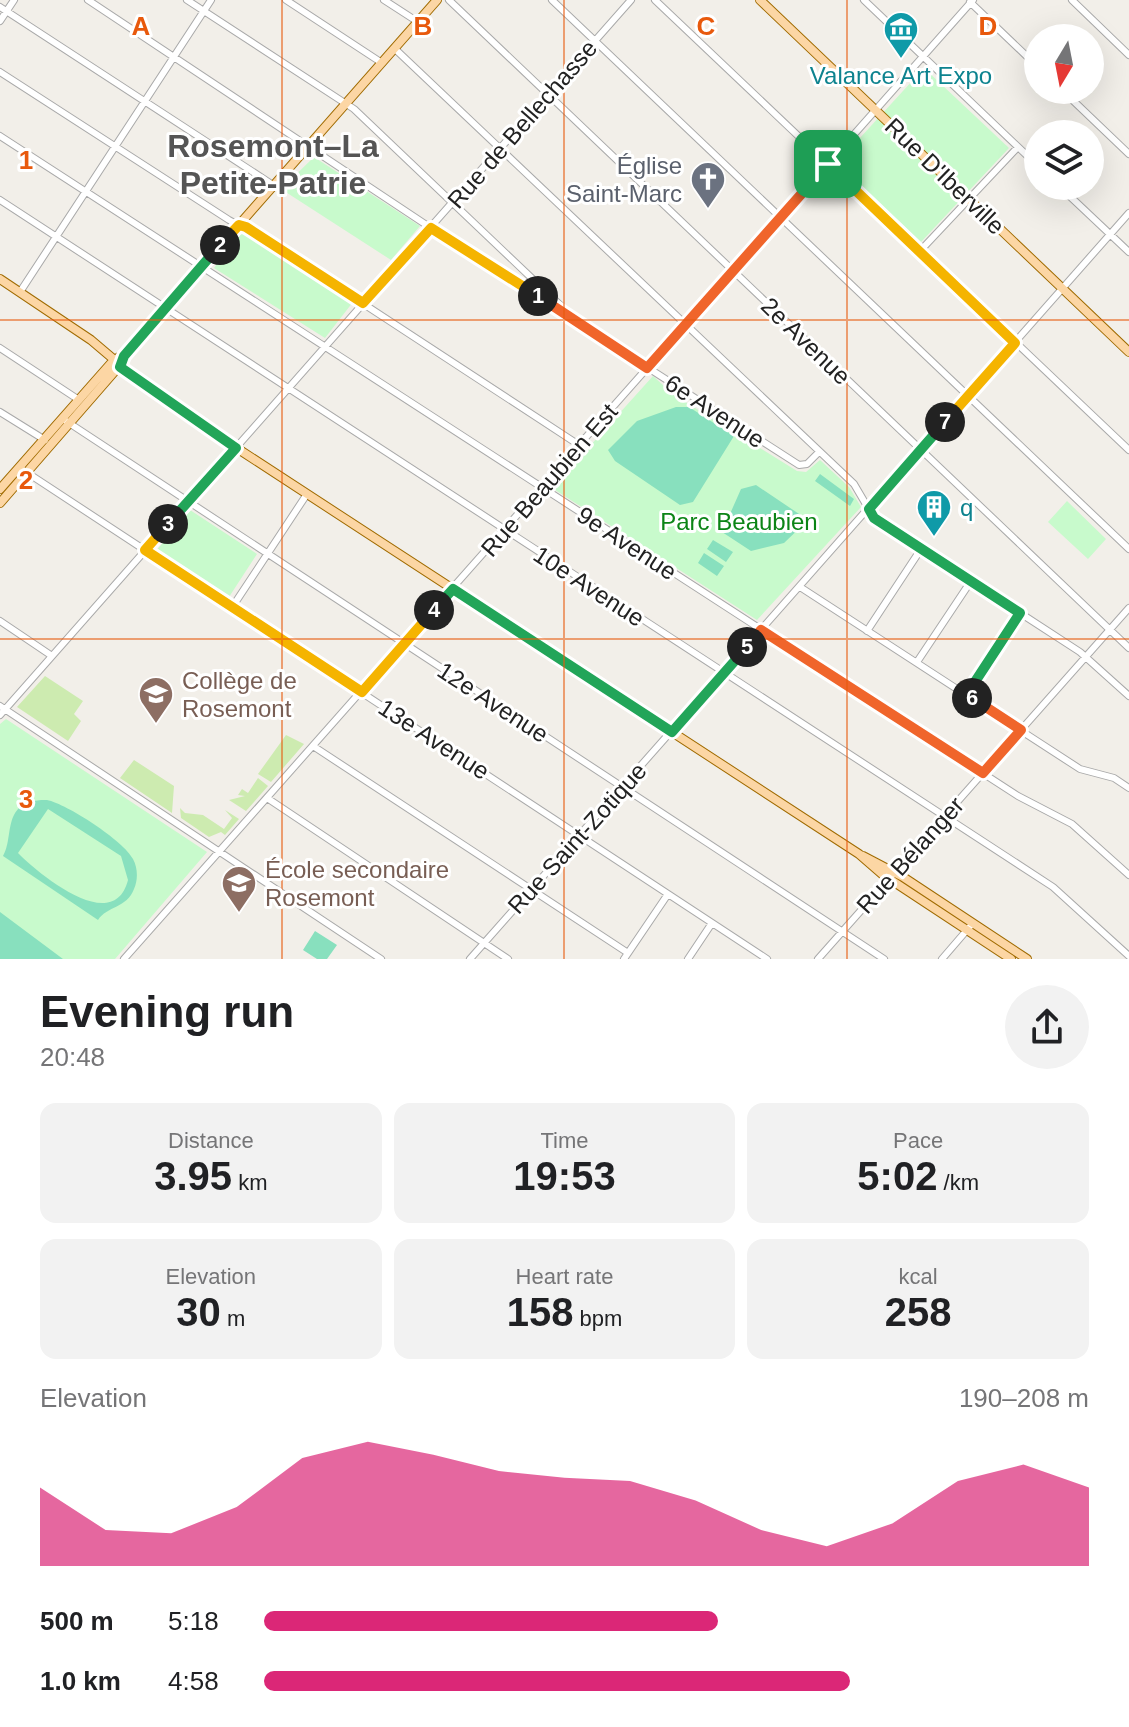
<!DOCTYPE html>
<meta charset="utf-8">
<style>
:root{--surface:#fff;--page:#f2f2f2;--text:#202124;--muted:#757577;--accent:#db2777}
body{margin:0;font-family:Arial,sans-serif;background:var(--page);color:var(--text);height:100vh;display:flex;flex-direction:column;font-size:30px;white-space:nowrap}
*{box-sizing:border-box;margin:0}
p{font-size:26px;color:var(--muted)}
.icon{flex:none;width:44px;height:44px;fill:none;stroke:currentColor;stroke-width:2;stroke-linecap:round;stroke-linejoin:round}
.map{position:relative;height:959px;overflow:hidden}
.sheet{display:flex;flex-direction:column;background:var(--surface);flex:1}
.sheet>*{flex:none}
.needle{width:52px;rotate:190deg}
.fabs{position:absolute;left:1024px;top:24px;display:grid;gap:16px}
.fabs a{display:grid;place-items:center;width:80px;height:80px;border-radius:50%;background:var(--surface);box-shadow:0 8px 32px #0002;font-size:40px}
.pin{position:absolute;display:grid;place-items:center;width:68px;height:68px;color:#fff;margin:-34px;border-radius:16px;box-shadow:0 4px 12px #0006}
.km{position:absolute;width:40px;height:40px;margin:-20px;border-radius:50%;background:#222;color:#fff;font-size:22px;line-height:40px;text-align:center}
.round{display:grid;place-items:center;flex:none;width:84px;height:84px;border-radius:42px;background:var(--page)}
.summary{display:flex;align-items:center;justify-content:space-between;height:136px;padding:0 40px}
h1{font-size:44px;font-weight:700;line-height:60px}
.metrics{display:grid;grid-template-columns:repeat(3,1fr);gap:12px;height:136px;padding:8px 40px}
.metrics div{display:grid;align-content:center;border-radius:16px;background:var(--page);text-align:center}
.metrics b{font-size:40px;font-weight:700}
.metrics small{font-size:22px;font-weight:400}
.metrics p{font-size:22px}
.chart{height:224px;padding:16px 40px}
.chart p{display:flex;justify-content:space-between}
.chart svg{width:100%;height:144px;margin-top:8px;fill:var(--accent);opacity:.7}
ul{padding:0 40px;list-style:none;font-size:26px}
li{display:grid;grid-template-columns:128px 96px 1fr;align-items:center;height:60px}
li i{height:20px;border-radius:10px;background:var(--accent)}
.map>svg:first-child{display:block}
.grass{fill:#cdebb0}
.park{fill:#c8facc}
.pitch{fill:#88e0be;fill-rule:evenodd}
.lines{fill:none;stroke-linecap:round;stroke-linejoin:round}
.minor-casing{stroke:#a9a9a9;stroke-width:8}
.major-casing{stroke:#a06b00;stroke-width:10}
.minor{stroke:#fff;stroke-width:6}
.major{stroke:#fcd6a4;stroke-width:8}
.split-1-casing{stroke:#fff;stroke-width:16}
.split-2-casing{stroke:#fff;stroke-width:16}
.split-3-casing{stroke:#fff;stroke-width:16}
.split-4-casing{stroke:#fff;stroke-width:16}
.split-5-casing{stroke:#fff;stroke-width:16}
.split-6-casing{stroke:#fff;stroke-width:16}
.split-7-casing{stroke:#fff;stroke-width:16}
.split-8-casing{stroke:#fff;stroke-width:16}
.split-1{stroke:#f0652b;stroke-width:10}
.split-2{stroke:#f5b400;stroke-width:10}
.split-3{stroke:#22a559;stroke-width:10}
.split-4{stroke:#f5b400;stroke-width:10}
.split-5{stroke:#22a559;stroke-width:10}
.split-6{stroke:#f0652b;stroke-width:10}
.split-7{stroke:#22a559;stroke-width:10}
.split-8{stroke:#f5b400;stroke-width:10}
.grid{fill:none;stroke:#e8590c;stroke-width:2;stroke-opacity:0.55}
.labels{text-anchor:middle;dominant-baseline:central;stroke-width:6;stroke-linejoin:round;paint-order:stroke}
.culture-label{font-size:24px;fill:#0d838f;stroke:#fff}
.street-label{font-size:24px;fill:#222;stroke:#fff}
.worship-label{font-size:24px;fill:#5b616d;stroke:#fff;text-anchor:end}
.park-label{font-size:24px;fill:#0c8416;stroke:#fff}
.education-label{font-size:24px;fill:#785e54;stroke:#fff;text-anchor:start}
.district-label{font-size:32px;font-weight:bold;fill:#555;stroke:#fff}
.grid-label{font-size:26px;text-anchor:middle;font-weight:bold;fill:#e8590c;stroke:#fff;stroke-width:6;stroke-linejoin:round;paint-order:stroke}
</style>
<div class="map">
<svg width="1129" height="959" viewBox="0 0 1129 959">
<rect width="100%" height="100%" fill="#f2efe9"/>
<path class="grass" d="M45 676 83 701 74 714 81 721 68 741 17 707Z
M286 735 304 744 271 782 258 774Z
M134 760 174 786 172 813 120 778Z
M258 778 268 786 246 811 229 800 245 796 238 795 242 789 248 793Z
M180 808 185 813 203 815 224 829 232 818 225 810 239 819 225 835 221 832 209 837 181 818Z"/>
<path class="park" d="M924 68 1009 148 921 242 837 163Z
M314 157 420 226 391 260 281 189Z
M241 233H245L353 302 325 338 214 268Z
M653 376 674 395 797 471 806 472 820 460 849 487 861 507 757 620 552 488Z
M1067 501 1106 539 1088 559 1048 522Z
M190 510 257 554 229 597 156 551Z
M6 719 207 852 115 959H0V724Z"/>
<path class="pitch" d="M676 407H689L734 436 693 502 680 505 615 461 608 450 637 421Z
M820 474 854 499 850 506 815 481Z
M756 485 808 520 784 543 751 551 722 532 741 489Z
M713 540 733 552 726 562 707 549Z
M704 553 724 566 717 576 698 563Z
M47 800C67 804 124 841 133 859 138 868 138 880 134 889 127 908 107 906 98 920L3 856C15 837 0 799 47 800ZM48 809 121 856 128 880C114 935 43 877 21 856L18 853Z
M0 912 63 959H0Z
M315 931 337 945 327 959H317L303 950Z"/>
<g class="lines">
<g class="minor-casing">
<path id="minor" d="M88 0 434 230 799 465 807 464 819 452
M187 0 354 109 561 306
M286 0 382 63
M384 0 418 22
M449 0 1129 648
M552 0 1129 549
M655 0 1129 450
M864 0 1038 166
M1072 0 1129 55
M970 2 1038 67
M0 7 273 185
M0 21 14 0
M394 48 854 484 874 518 1080 652 1129 696
M0 72 229 220 272 244 579 445
M1062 90 1129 154
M0 136 1018 796 1072 824 1129 875
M1059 186 1129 252
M0 200 1053 887 1129 956
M920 251 1018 147
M20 292 211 0
M0 348 79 400
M0 412 45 440
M63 419 884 959
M20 468 767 959
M800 587 1080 769 1114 778 1129 788
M233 606 307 494
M0 621 52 656
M867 631 921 549
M917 662 971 581
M967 694 1020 613
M0 706 381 959
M0 715 631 0
M313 746 628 953
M267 798 508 959
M124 959 973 0
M470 959 1129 213
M624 959 668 894
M688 959 712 923
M818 959 1129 608
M942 959 973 923"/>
</g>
<g class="major-casing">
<path id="major" d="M760 0 1129 352
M0 279 91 340 144 385 229 443 859 854 882 874 1011 959
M0 489 113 361 127 352 437 0
M0 503 121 364
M863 856 903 877 1027 959"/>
</g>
<use href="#minor" class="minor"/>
<use href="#major" class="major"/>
</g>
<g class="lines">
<g class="split-1-casing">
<path id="split-1" d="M538 296 647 368 828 164"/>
</g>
<g class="split-2-casing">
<path id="split-2" d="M220 245 239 225 246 227 363 303 431 228 538 296"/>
</g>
<g class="split-3-casing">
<path id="split-3" d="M168 524 236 448 120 367 124 356 220 245"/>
</g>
<g class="split-4-casing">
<path id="split-4" d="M168 524 145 550 362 692 434 610"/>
</g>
<g class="split-5-casing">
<path id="split-5" d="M434 610 453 589 672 732 747 647"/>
</g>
<g class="split-6-casing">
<path id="split-6" d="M747 647 761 630 983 773 1021 730 972 698"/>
</g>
<g class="split-7-casing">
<path id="split-7" d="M945 422 869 509 874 518 1020 613 967 694 972 698"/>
</g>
<g class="split-8-casing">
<path id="split-8" d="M828 164 1015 343 945 422"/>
</g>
<use href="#split-1" class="split-1"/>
<use href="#split-2" class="split-2"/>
<use href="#split-3" class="split-3"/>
<use href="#split-4" class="split-4"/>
<use href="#split-5" class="split-5"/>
<use href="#split-6" class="split-6"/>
<use href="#split-7" class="split-7"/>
<use href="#split-8" class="split-8"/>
</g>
<path class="grid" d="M282 0V959M564 0V959M847 0V959M0 320H1129M0 639H1129"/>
<defs>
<g id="museum-pin" transform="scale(1.8)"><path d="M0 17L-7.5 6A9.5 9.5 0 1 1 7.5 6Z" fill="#0f9aa8" stroke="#fff"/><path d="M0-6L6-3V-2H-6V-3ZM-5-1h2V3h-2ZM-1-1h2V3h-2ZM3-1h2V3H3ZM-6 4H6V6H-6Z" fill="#fff"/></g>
<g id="church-pin" transform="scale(1.8)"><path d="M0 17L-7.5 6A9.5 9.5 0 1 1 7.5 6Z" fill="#6b7280" stroke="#fff"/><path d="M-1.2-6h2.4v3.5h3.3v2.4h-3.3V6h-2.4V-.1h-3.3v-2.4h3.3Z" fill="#fff"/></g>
<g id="building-pin" transform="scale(1.8)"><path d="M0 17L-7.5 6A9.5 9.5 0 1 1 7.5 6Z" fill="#0f9aa8" stroke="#fff"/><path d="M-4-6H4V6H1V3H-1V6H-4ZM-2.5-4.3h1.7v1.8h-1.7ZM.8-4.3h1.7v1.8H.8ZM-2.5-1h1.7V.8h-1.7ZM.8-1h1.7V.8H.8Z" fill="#fff"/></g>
<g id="university-pin" transform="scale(1.8)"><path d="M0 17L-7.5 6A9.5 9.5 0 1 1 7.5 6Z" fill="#8d6e63" stroke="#fff"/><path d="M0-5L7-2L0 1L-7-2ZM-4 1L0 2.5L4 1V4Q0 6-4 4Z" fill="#fff"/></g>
<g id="school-pin" transform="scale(1.8)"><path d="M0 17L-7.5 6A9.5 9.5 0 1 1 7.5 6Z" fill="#8d6e63" stroke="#fff"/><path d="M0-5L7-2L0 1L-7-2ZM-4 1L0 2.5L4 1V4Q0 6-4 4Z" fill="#fff"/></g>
</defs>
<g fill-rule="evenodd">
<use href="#museum-pin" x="901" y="29"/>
<use href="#church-pin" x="708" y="179"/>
<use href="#building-pin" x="934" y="507"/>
<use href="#university-pin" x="156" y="694"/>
<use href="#school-pin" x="239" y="883"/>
</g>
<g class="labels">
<g class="culture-label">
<text x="901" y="75">Valance Art Expo</text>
<text x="960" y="507" text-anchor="start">q</text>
</g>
<g class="street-label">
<text transform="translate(522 124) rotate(-49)">Rue de Bellechasse</text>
<text transform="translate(945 176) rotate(44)">Rue D'Iberville</text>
<text transform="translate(806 341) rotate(44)">2e Avenue</text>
<text transform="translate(715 411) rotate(33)">6e Avenue</text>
<text transform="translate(549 480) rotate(-49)">Rue Beaubien Est</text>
<text transform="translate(627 543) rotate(33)">9e Avenue</text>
<text transform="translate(589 586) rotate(33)">10e Avenue</text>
<text transform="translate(493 702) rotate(33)">12e Avenue</text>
<text transform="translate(434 739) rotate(33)">13e Avenue</text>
<text transform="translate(577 838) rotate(-48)">Rue Saint-Zotique</text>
<text transform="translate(910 855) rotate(-48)">Rue Bélanger</text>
</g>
<g class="worship-label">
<text x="682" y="165">Église<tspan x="682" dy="28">Saint-Marc</tspan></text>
</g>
<g class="park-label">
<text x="739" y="521">Parc Beaubien</text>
</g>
<g class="education-label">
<text x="182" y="680">Collège de<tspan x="182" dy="28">Rosemont</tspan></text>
<text x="265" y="869">École secondaire<tspan x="265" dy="28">Rosemont</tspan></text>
</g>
<g class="district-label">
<text x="273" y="146">Rosemont–La<tspan x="273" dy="37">Petite-Patrie</tspan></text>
</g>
</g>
<g class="grid-label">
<text x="141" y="35">A</text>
<text x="423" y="35">B</text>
<text x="706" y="35">C</text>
<text x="988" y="35">D</text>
<text x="26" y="169">1</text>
<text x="26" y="489">2</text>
<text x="26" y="808">3</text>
</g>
</svg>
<div class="fabs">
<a><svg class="needle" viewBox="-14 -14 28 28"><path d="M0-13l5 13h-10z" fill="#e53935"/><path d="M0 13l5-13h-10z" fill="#757577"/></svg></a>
<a><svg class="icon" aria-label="layers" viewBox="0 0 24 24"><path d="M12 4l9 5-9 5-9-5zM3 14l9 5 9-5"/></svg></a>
</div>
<div class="pin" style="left:828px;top:164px;background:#1e9e55"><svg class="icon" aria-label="arrive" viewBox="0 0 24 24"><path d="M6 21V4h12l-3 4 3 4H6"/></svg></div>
<b class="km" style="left:538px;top:296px">1</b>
<b class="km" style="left:220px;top:245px">2</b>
<b class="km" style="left:168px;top:524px">3</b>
<b class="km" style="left:434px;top:610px">4</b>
<b class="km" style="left:747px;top:647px">5</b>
<b class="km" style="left:972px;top:698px">6</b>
<b class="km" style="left:945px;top:422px">7</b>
</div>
<section class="sheet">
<div class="summary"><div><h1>Evening run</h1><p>20:48</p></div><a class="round"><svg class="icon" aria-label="share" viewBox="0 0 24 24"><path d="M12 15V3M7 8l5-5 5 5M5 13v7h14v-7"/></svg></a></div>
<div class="metrics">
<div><p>Distance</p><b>3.95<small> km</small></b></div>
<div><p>Time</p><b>19:53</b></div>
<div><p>Pace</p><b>5:02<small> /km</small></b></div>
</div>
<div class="metrics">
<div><p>Elevation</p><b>30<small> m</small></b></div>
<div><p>Heart rate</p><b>158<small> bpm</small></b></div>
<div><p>kcal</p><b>258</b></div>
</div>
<div class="chart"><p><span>Elevation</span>190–208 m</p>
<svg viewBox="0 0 160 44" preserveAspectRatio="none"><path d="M0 44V20L10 33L20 34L30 26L40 11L50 6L60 10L70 15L80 17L90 18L100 24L110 33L120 38L130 31L140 18L150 13L160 20V44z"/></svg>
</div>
<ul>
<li><b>500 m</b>5:18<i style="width:55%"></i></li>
<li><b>1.0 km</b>4:58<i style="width:71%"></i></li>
</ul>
</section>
